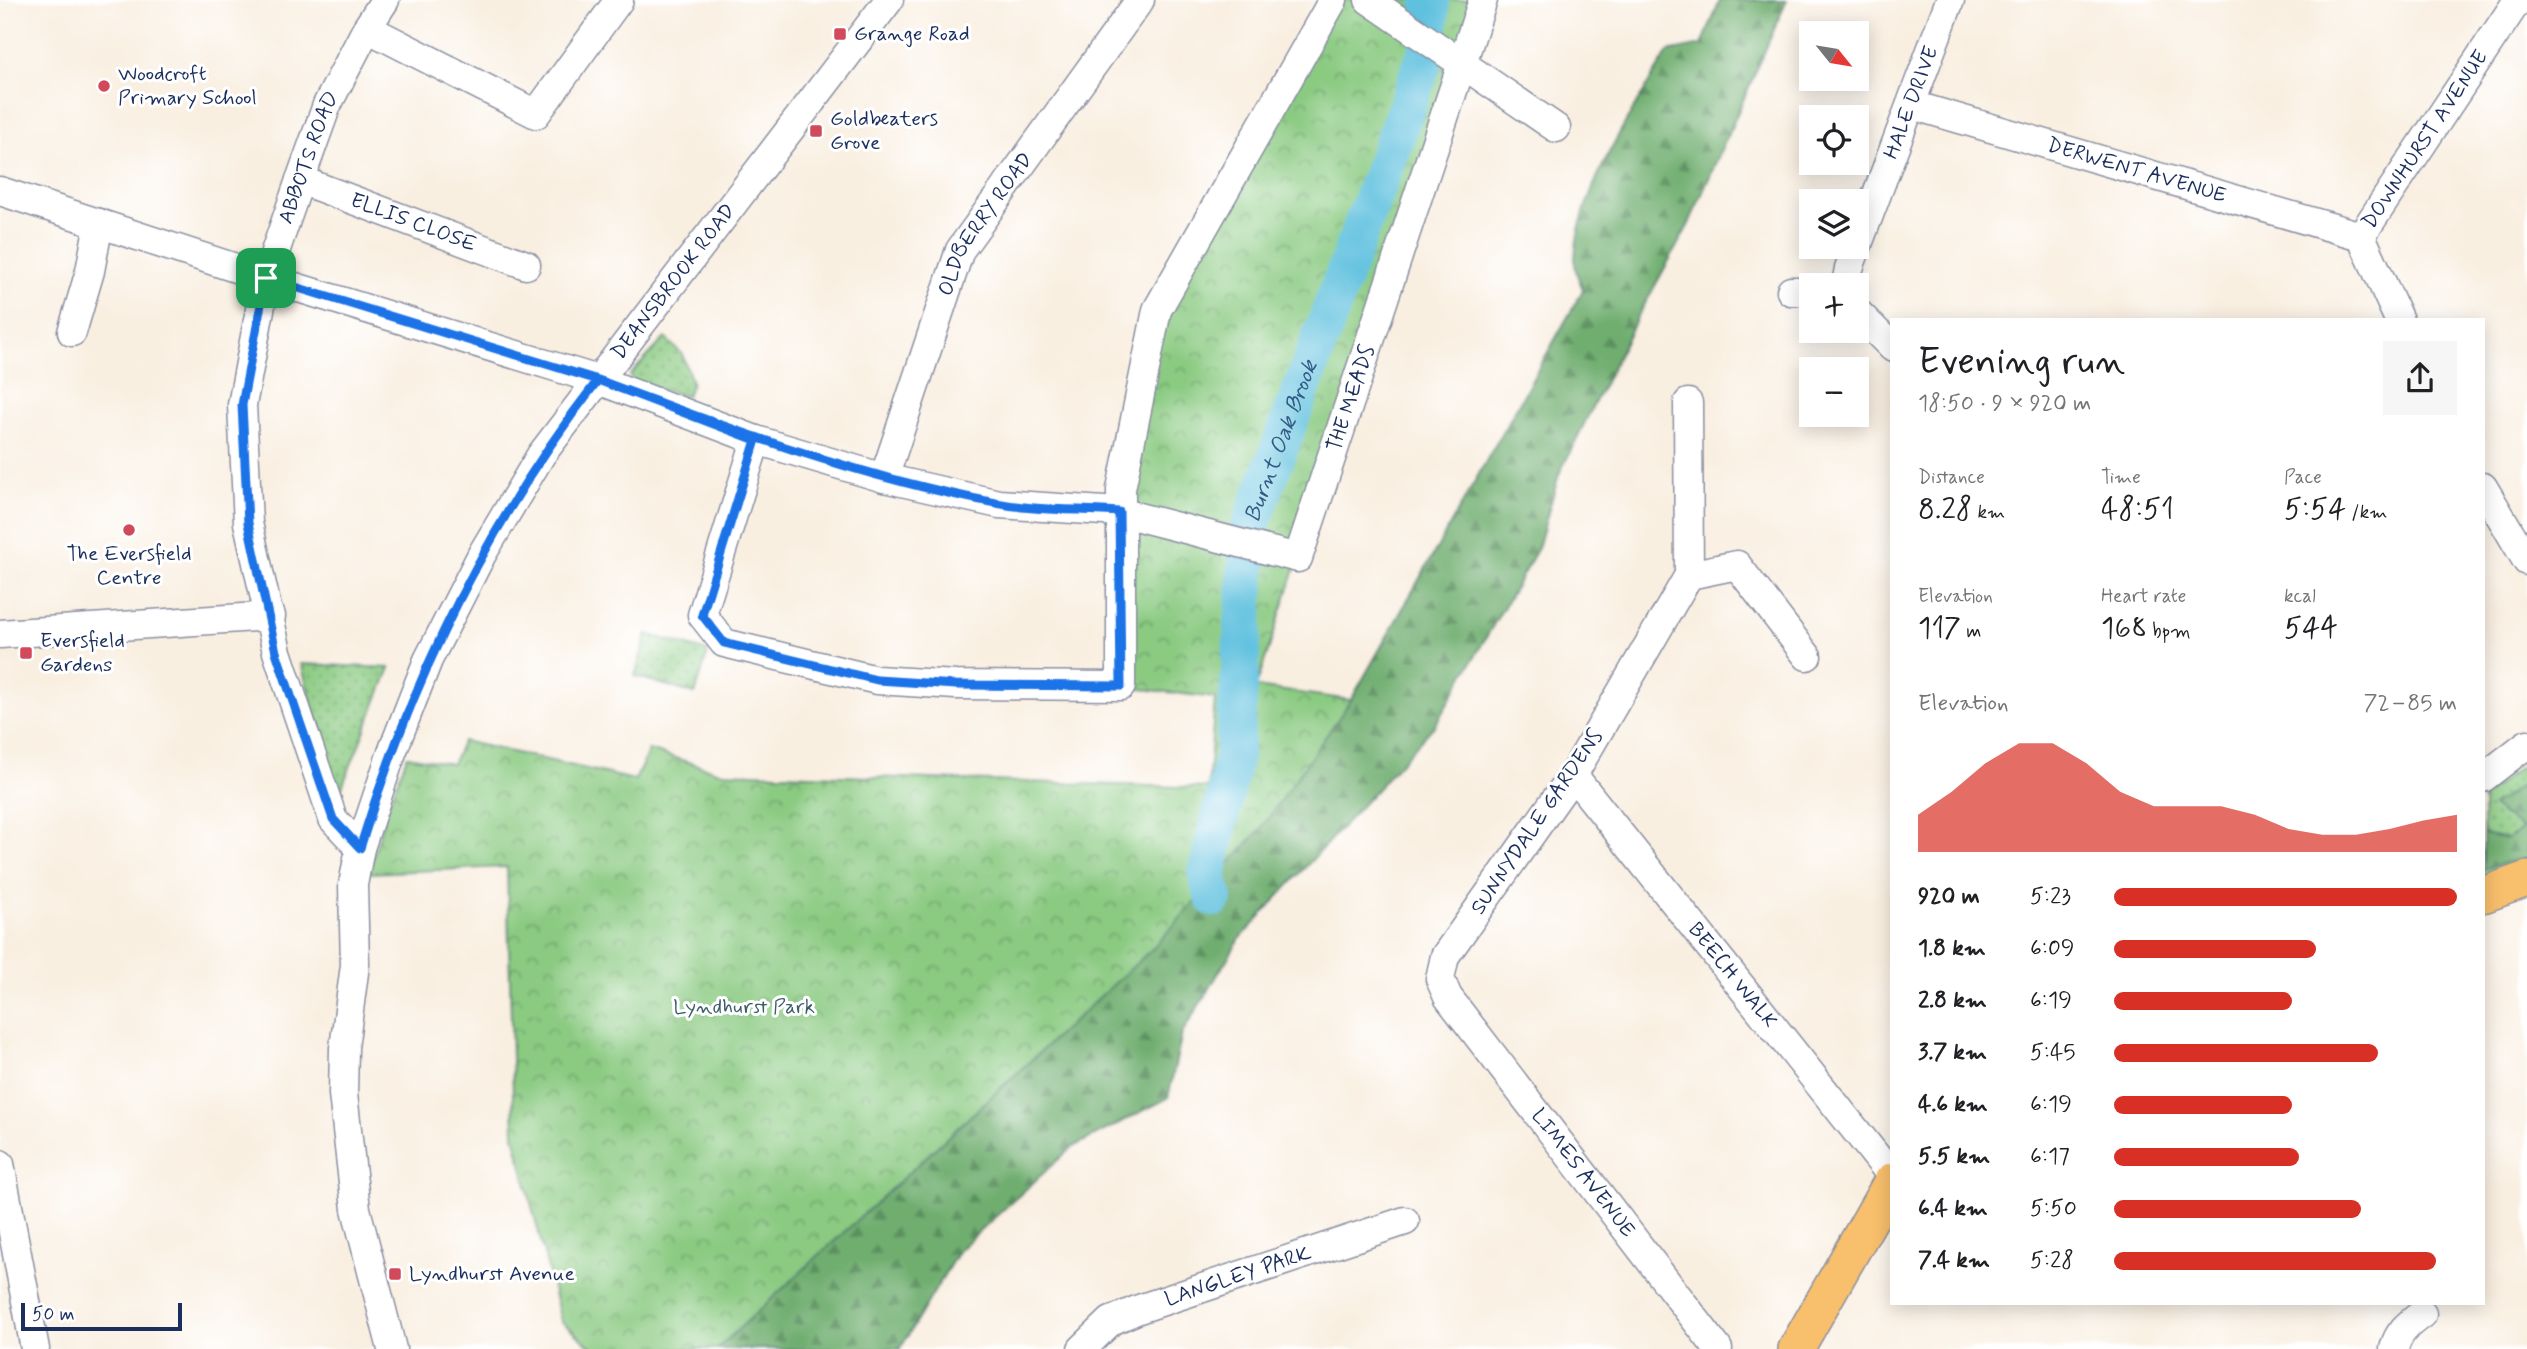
<!DOCTYPE html>
<meta charset="utf-8">
<style>
:root{--surface:#fff;--page:#f6f6f6;--text:#202124;--muted:#757577;--accent:#d93025}
body{margin:0;font-family:Mynerve,sans-serif;background:var(--page);color:var(--text);height:100vh;display:flex;flex-direction:column;font-size:26px;white-space:nowrap}
*{box-sizing:border-box;margin:0}
p{font-size:23px;color:var(--muted)}
.icon{flex:none;width:38px;height:38px;fill:none;stroke:currentColor;stroke-width:2;stroke-linecap:round;stroke-linejoin:round}
.map{position:relative;flex:1;overflow:hidden}
.panel{position:absolute;left:1890px;top:318px;width:595px;height:987px;display:flex;flex-direction:column;background:var(--surface);border-radius:0px;box-shadow:0 4px 18px #0003}
.panel>*{flex:none}
.needle{width:46px;rotate:120deg}
.fabs{position:absolute;left:1799px;top:21px;display:grid;gap:14px}
.fabs a{display:grid;place-items:center;width:70px;height:70px;border-radius:0px;background:var(--surface);box-shadow:0 4px 18px #0003;font-size:35px}
.scale{position:absolute;left:21px;bottom:18px;width:161px;box-sizing:border-box;padding-left:7px;border:4px solid #1b2f5e;border-top:0;font-size:19px;line-height:24px;white-space:nowrap;color:#1b2f5e;-webkit-text-stroke:5px #fff;paint-order:stroke}
.pin{position:absolute;display:grid;place-items:center;width:60px;height:60px;color:#fff;margin:-30px;border-radius:14px;box-shadow:0 4px 10px #0006}
.round{display:grid;place-items:center;flex:none;width:74px;height:74px;border-radius:0px;background:var(--page)}
.head{display:flex;align-items:center;justify-content:space-between;height:119px;padding:0 28px}
h1{font-size:38px;font-weight:600;line-height:52px}
.figures{display:grid;grid-template-columns:repeat(3,1fr);gap:10px;height:119px;padding:7px 28px}
.figures div{display:grid;align-content:center}
.figures b{font-size:30px;font-weight:600}
.figures small{font-size:19px;font-weight:400}
.figures p{font-size:19px}
.chart{height:196px;padding:14px 28px}
.chart p{display:flex;justify-content:space-between}
.chart svg{width:100%;height:126px;margin-top:7px;fill:var(--accent);opacity:.7}
ul{padding:0 28px;list-style:none;font-size:23px}
li{display:grid;grid-template-columns:112px 84px 1fr;align-items:center;height:52px}
li i{height:18px;border-radius:9px;background:var(--accent)}
.map>svg:first-child{display:block}
.grass{fill:url(#grass-dots);stroke:#527c70;stroke-width:2}
.forest{fill:url(#forest-firs);stroke:#456e66;stroke-width:2}
.park{fill:url(#park-crowns);stroke:#527c70;stroke-width:2}
.lines{fill:none;stroke-linecap:round;stroke-linejoin:round}
.river{stroke:#61c1df;stroke-width:38}
.minor-casing{stroke:#8a8fa0;stroke-width:31}
.major-casing{stroke:#8a8fa0;stroke-width:38}
.minor{stroke:#fff;stroke-width:28}
.major{stroke:#f8bf6c;stroke-width:35}
.route-casing{stroke:#fff;stroke-width:14}
.route{stroke:#1a73e8;stroke-width:9}
.poi-dot{fill:#d1495b;stroke:#fff;stroke-width:2.5}
.labels{text-anchor:middle;dominant-baseline:central;stroke-width:6;stroke-linejoin:round;paint-order:stroke}
.poi-label{font-size:21px;fill:#1b2f5e;stroke:#fff;text-anchor:start}
.street-label{font-size:21px;fill:#1b2f5e;stroke:#fff}
.park-label{font-size:21px;fill:#3c5e68;stroke:#fff}
.water-label{font-size:23px;font-style:italic;fill:#305b85;stroke:#fff}
</style>
<div class="map">
<svg width="2527" height="1349" viewBox="0 0 2527 1349">
<defs>
<pattern id="grass-dots" width="8" height="8" patternUnits="userSpaceOnUse" patternTransform="scale(1.75)"><rect width="8" height="8" fill="#8aca81"/><path d="M2 2h.1M6 6h.1" fill="none" stroke="#70a46d" stroke-width="1.8" stroke-linecap="round"/></pattern>
<pattern id="forest-firs" width="22" height="20" patternUnits="userSpaceOnUse" patternTransform="scale(1.75)"><rect width="22" height="20" fill="#6fae6f"/><path d="M5 1l3.5 6h-7zM16 11l3.5 6h-7z" fill="#5a8e5e"/></pattern>
<pattern id="park-crowns" width="20" height="18" patternUnits="userSpaceOnUse" patternTransform="scale(1.75)"><rect width="20" height="18" fill="#8aca81"/><path d="M2 6a3 3 0 1 1 6 0M12 15a3 3 0 1 1 6 0" fill="none" stroke="#70a46d"/></pattern>
</defs>
<rect width="100%" height="100%" fill="#fff"/>
<filter id="ink" filterUnits="userSpaceOnUse"><feTurbulence type="fractalNoise" baseFrequency=".0143" numOctaves="2"/><feDisplacementMap in="SourceGraphic" scale="14" xChannelSelector="R" yChannelSelector="G"/><feConvolveMatrix kernelMatrix="1 2 1 2 8 2 1 2 1" color-interpolation-filters="sRGB"/></filter>
<filter id="wash" filterUnits="userSpaceOnUse"><feTurbulence type="fractalNoise" baseFrequency=".00686" numOctaves="4" result="noise"/><feDisplacementMap in="SourceGraphic" scale="28" xChannelSelector="R" yChannelSelector="G"/><feGaussianBlur stdDeviation="1.57" result="paint"/><feColorMatrix in="noise" values="0 0 0 0 0 0 0 0 0 0 0 0 0 0 0 0 0 1.4 0 .05"/><feComposite in="paint" operator="in"/></filter>
<g filter="url(#wash)">
<rect width="100%" height="100%" fill="#f9efe1"/>
<path class="grass" d="M665 338 682 354 692 382 687 396 633 382 630 375Z
M647 634 708 652 695 694 635 676Z
M301 664 390 668 338 797Z
M2527 762V862L2483 876V795Z"/>
<path class="forest" d="M1720 0H1787L1688 226 1636 320 1559 474 1538 548 1435 725 1239 940 1182 1033 1168 1098 1071 1148 959 1250 900 1349H717L1153 948 1248 708 1351 700 1583 290C1581 283 1575 273 1575 265 1573 200 1634 107 1668 52L1702 45Z
M2527 782V857L2483 869V834L2507 839 2522 829 2492 806Z"/>
<path class="park" d="M1333 0H1484L1256 687 1351 700 1259 831 1155 946 717 1349H594L561 1321 514 1135 507 867 369 873 385 814 407 756 452 764 463 741 635 780 649 750 720 772 1208 788 1215 698 1118 686 1119 512 1157 310Z"/>
<g class="lines">
<path class="river" id="s1" d="M1214 898 1207 875 1234 756 1250 527 1428 49 1431 0"/>
</g>
</g>
<g filter="url(#ink)">
<g class="lines">
<g class="minor-casing">
<g id="minor">
<path d="M1369 0 1556 128"/>
<path d="M367 28 536 114 619 0"/>
<path id="s2" d="M1912 105 2361 236"/>
<path id="s3" d="M300 180 526 265"/>
<path id="s4" d="M0 191 266 278 598 380 756 440 884 478 999 504 1119 512 1298 558 1483 0"/>
<path id="s5" d="M1846 285 1849 268 1950 0"/>
<path d="M1791 291H1811"/>
<path d="M1857 312 1892 347"/>
<path id="s6" d="M2399 320 2361 236 2518 0"/>
<path d="M72 332 90 271 99 223"/>
<path d="M1688 403 1689 575"/>
<path d="M756 440 702 615 724 643 877 680 956 685 1121 686V489L1157 310 1333 0"/>
<path id="s7" d="M884 478 960 250 1140 0"/>
<path d="M2483 487 2527 561"/>
<path id="s8" d="M1689 575 1573 775 1445 956 1440 979 1448 997 1718 1349"/>
<path d="M1689 575 1737 565 1807 656"/>
<path d="M0 634 271 616"/>
<path id="s9" d="M1573 775 1892 1176"/>
<path d="M2483 778 2527 744"/>
<path id="s10" d="M360 848 333 819 277 652 248 523 242 405 266 278 300 180 327 105 367 28 385 0"/>
<path d="M0 1164 35 1349"/>
<path id="s11" d="M392 1349 356 1209 343 1094 344 1048 355 965 353 885 360 848 391 755 428 660 482 554 541 455 889 0"/>
<path id="s12" d="M1082 1349 1111 1321 1139 1309 1405 1221"/>
<path d="M2394 1349C2398 1332 2408 1324 2422 1314"/>
</g>
</g>
<g class="major-casing">
<path id="major" d="M2483 895 2527 879
M1796 1349 1892 1181"/>
</g>
<use href="#minor" class="minor"/>
<use href="#major" class="major"/>
</g>
</g>
<g class="lines" filter="url(#ink)">
<g class="route-casing">
<path id="route" d="M266 278 242 405 248 523 276 652 333 819 360 848C412 678 489 520 598 380 729 429 859 477 996 503 1036 511 1079 509 1119 512L1121 686 956 685 877 680 724 643 702 615 756 440 598 380 266 278"/>
</g>
<use href="#route" class="route"/>
</g>
<g class="poi-dot">
<rect x="833" y="27" width="14" height="14" rx="3.5"/>
<circle cx="104" cy="86" r="7"/>
<rect x="809" y="124" width="14" height="14" rx="3.5"/>
<circle cx="129" cy="530" r="7"/>
<rect x="19" y="646" width="14" height="14" rx="3.5"/>
<rect x="388" y="1267" width="14" height="14" rx="3.5"/>
</g>
<g class="labels">
<g class="poi-label">
<text x="854" y="34">Grange Road</text>
<text x="118" y="74">Woodcroft<tspan x="118" dy="24">Primary School</tspan></text>
<text x="830" y="119">Goldbeaters<tspan x="830" dy="24">Grove</tspan></text>
<text x="129" y="554" text-anchor="middle">The Eversfield<tspan x="129" dy="24">Centre</tspan></text>
<text x="40" y="641">Eversfield<tspan x="40" dy="24">Gardens</tspan></text>
<text x="409" y="1274">Lyndhurst Avenue</text>
</g>
<g class="street-label">
<text stroke="none"><textPath href="#s5" startOffset="194">HALE DRIVE</textPath></text>
<text stroke="none"><textPath href="#s6" startOffset="208">DOWNHURST AVENUE</textPath></text>
<text stroke="none"><textPath href="#s10" startOffset="723">ABBOTS ROAD</textPath></text>
<text stroke="none"><textPath href="#s2" startOffset="234">DERWENT AVENUE</textPath></text>
<text stroke="none"><textPath href="#s3" startOffset="121">ELLIS CLOSE</textPath></text>
<text stroke="none"><textPath href="#s7" startOffset="275">OLDBERRY ROAD</textPath></text>
<text stroke="none"><textPath href="#s11" startOffset="1160">DEANSBROOK ROAD</textPath></text>
<text stroke="none"><textPath href="#s4" startOffset="1521">THE MEADS</textPath></text>
<text transform="translate(1537 822) rotate(-56)">SUNNYDALE GARDENS</text>
<text stroke="none"><textPath href="#s9" startOffset="256">BEECH WALK</textPath></text>
<text stroke="none"><textPath href="#s8" startOffset="718">LIMES AVENUE</textPath></text>
<text stroke="none"><textPath href="#s12" startOffset="175">LANGLEY PARK</textPath></text>
</g>
<g class="park-label">
<text x="744" y="1007">Lyndhurst Park</text>
</g>
<g class="water-label">
<text stroke="none"><textPath href="#s1" startOffset="467">Burnt Oak Brook</textPath></text>
</g>
</g>
</svg>
<div class="fabs">
<a><svg class="needle" viewBox="-14 -14 28 28"><path d="M0-13l5 13h-10z" fill="#e53935"/><path d="M0 13l5-13h-10z" fill="#757577"/></svg></a>
<a><svg class="icon" aria-label="locate" viewBox="0 0 24 24"><circle cx="12" cy="12" r="6"/><path d="M12 2v4M12 18v4M2 12h4M18 12h4"/></svg></a>
<a><svg class="icon" aria-label="layers" viewBox="0 0 24 24"><path d="M12 4l9 5-9 5-9-5zM3 14l9 5 9-5"/></svg></a>
<a>+</a>
<a>−</a>
</div>
<div class="scale">50 m</div>
<div class="pin" style="left:266px;top:278px;background:#1e9e55"><svg class="icon" aria-label="arrive" viewBox="0 0 24 24"><path d="M6 21V4h12l-3 4 3 4H6"/></svg></div>
<section class="panel">
<div class="head"><div><h1>Evening run</h1><p>18:50 · 9 × 920 m</p></div><a class="round"><svg class="icon" aria-label="share" viewBox="0 0 24 24"><path d="M12 15V3M7 8l5-5 5 5M5 13v7h14v-7"/></svg></a></div>
<div class="figures">
<div><p>Distance</p><b>8.28<small> km</small></b></div>
<div><p>Time</p><b>48:51</b></div>
<div><p>Pace</p><b>5:54<small> /km</small></b></div>
</div>
<div class="figures">
<div><p>Elevation</p><b>117<small> m</small></b></div>
<div><p>Heart rate</p><b>168<small> bpm</small></b></div>
<div><p>kcal</p><b>544</b></div>
</div>
<div class="chart"><p><span>Elevation</span>72–85 m</p>
<svg viewBox="0 0 160 44" preserveAspectRatio="none"><path d="M0 44V31L10 23L20 13L30 6L40 6L50 13L60 23L70 28L80 28L90 28L100 31L110 36L120 38L130 38L140 36L150 33L160 31V44z"/></svg>
</div>
<ul>
<li><b>920 m</b>5:23<i style="width:100%"></i></li>
<li><b>1.8 km</b>6:09<i style="width:59%"></i></li>
<li><b>2.8 km</b>6:19<i style="width:52%"></i></li>
<li><b>3.7 km</b>5:45<i style="width:77%"></i></li>
<li><b>4.6 km</b>6:19<i style="width:52%"></i></li>
<li><b>5.5 km</b>6:17<i style="width:54%"></i></li>
<li><b>6.4 km</b>5:50<i style="width:72%"></i></li>
<li><b>7.4 km</b>5:28<i style="width:94%"></i></li>
</ul>
</section>
</div>
